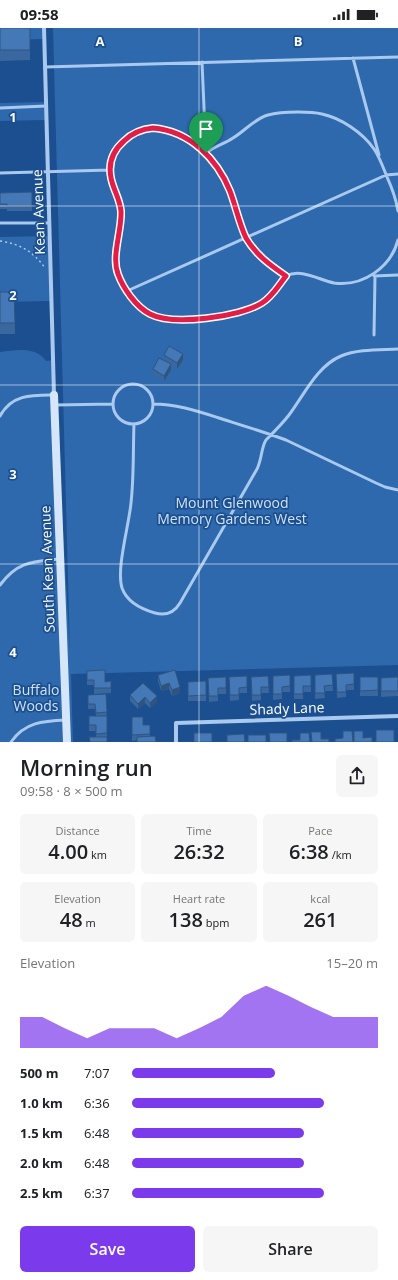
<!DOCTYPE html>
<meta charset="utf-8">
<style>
:root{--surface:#fff;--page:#f6f6f6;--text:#202124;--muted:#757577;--accent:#7c3aed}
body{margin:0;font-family:"Open Sans",sans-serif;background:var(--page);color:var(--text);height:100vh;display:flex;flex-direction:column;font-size:15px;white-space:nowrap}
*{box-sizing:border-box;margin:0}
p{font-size:13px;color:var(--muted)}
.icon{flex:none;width:22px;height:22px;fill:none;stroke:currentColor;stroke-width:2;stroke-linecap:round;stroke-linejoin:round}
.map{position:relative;height:714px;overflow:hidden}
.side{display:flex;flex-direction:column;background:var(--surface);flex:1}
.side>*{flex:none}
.pin{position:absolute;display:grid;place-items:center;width:34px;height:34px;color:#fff;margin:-41px -17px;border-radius:50% 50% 50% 0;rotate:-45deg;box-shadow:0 0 4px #0007}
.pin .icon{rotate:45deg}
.round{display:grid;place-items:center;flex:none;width:42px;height:42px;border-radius:6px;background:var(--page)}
.summary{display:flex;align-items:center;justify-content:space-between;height:68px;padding:0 20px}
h1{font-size:22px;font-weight:600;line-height:30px}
.stats{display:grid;grid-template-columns:repeat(3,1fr);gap:6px;height:68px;padding:4px 20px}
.stats div{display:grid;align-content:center;border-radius:6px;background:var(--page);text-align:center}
.stats b{font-size:20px;font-weight:600}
.stats small{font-size:11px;font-weight:400}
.stats p{font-size:11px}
.chart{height:112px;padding:8px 20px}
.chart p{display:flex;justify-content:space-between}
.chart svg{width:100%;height:72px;margin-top:4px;fill:var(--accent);opacity:.7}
.cta{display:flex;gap:8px;margin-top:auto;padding:8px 20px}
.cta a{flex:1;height:46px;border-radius:6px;background:var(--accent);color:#fff;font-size:16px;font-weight:600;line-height:46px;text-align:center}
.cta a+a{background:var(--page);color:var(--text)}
ul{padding:0 20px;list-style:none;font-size:13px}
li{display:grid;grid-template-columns:64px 48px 1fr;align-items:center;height:30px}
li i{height:10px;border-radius:5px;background:var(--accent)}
.status{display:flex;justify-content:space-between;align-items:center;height:28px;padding:0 20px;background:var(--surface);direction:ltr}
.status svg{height:11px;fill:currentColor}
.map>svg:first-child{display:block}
.green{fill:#2e69ad}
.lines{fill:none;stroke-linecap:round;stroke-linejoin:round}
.path{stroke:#a9c9ee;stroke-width:1.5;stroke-dasharray:2 3;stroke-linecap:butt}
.lane{stroke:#a9c9ee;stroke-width:3}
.street{stroke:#a9c9ee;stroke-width:4}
.secondary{stroke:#d6e6fa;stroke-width:8}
.wall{fill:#3a679d}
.shaded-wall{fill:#305480}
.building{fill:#4478b7;stroke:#305480}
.route-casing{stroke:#fff;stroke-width:8}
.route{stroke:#e11d48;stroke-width:5}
.grid{fill:none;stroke:#fff;stroke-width:1;stroke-opacity:0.55}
.labels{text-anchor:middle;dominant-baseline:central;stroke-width:3.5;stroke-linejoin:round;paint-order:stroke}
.street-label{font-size:14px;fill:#fff;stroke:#1b4f8f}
.park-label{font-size:14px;fill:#cfe3fa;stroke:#1b4f8f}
.grid-label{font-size:13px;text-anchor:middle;font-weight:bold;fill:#fff;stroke:#1b4f8f;stroke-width:3.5;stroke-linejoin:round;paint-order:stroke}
</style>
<div class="status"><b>09:58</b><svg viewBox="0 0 49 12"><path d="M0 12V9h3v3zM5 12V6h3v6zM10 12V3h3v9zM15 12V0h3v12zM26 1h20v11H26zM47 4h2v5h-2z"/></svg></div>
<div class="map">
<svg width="398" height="714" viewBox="0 0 398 714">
<rect width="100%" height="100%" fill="#1b4f8f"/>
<path class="green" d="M0 0H43V11L0 12Z
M53 0H398V637L71 646 73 714H0V324C16 322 36 318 46 333L53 332V328L70 623Z
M45 74 46 92 0 93V75Z
M49 208 52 273 0 274V209Z"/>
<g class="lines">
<path class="path" d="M0 213C20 216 33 223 45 240"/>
<path class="lane" d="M353 30 379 127
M202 34 206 125
M45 39 398 29
M0 80 46 78
M206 125C215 118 224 116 233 110 245 103 254 91 268 87 278 84 288 84 298 84 306 84 314 84 322 86 341 90 363 105 374 121 380 130 383 139 387 149 392 160 396 171 398 183
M0 145 110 142
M0 195H49
M286 248C270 237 256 228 247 211 239 197 236 180 231 165 226 151 217 134 206 124 199 118 191 113 183 109 161 97 138 97 120 117 114 124 110 131 110 141 110 151 115 160 118 170 120 175 121 181 121 187 122 204 114 221 116 238 117 248 123 257 129 265 133 271 137 277 143 281 159 294 185 293 204 290 226 287 253 285 269 270 276 263 280 255 286 248 301 240 319 252 334 255 363 259 391 239 398 212
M374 248 398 247
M127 263 386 147 398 146
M374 307 375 248
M113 376a20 20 0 1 1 40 0a20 20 0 1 1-40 0Z
M153 376C176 376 197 383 219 390 241 397 264 404 286 412L376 455 385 459 398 462
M56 377 112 376
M0 388C12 366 32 367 54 367
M134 396C133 422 134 449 131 475 129 497 116 541 122 560 127 574 141 581 155 585 166 588 174 585 180 575L257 441C262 431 261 420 266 412 274 404 282 396 289 387 304 367 317 338 341 328 358 321 380 322 398 321
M0 557C18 533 32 534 60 531
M11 714C25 694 43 693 66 692"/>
<path class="street" d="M44 0 54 367
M176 714V695L398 688"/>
<path class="secondary" d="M54 367 67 714"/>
</g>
<path class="wall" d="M0 0H30V32L0 33Z
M32 164V183H7V181H0V165Z
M0 264 15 295V306H0Z
M164 327 183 332 177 341 171 337V342L164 353 153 347V341L164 332Z
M87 643 105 654 111 653V665L94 666V657H87Z
M354 645V662H346V669L337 670 336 646Z
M332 646 333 663H324L325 670 315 671V647Z
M158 647 180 665 172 668 169 661 161 663 158 653Z
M290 647V664H282V671L273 672V648Z
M311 647V664H303V671H294V648Z
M247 648V665H239V672L230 673 229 649Z
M268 648 269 665H261V672L252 673 251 649Z
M226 649V666H218V673L209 674 208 650Z
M360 649H378V668H360Z
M398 649V668L381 669V650Z
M206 653V673H188V654Z
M143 655 157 674 150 680 145 675 138 681 130 673V667Z
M106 666 107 705V714L96 709V703H89V688H96L95 681H88V667Z
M132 689 143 697H150V708L137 712 132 713Z"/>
<path class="shaded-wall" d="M183 326V332L177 341V335Z
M171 336V342L164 353V348Z
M169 655V661L161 663V658Z
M180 659V665L172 668V662Z
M157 668V674L150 680V675Z
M145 669V675L138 681V676Z"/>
<path class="building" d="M0 0H30V22H0Z
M32 164V178H7V176H0V165Z
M0 264H14L15 295H0Z
M169 318 183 326 177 335 164 327Z
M159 330 171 336 164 348 153 341Z
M105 642V654L111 653V660H94V652H87V643Z
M175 642 180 659 172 662 169 655 161 658 158 647Z
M354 645V656L346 657V664H337L336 646Z
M332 646 333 657 324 658 325 665H315V647Z
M290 647V658L282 659V666H273V648Z
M311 647V658H303V666H294V648Z
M247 648V659L239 660V667H230L229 649Z
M268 648 269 659H261V667H252L251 649Z
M226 649V660H218V668H209L208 650Z
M360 649H378V662L360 663Z
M398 649V663H381V650Z
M206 653V667L188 668V654Z
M143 655 157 668 150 675 145 669 138 676 130 667Z
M106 666 107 684 96 685 95 676H88V667Z
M89 688H107V705L96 706V697H89Z
M132 689H143V697H150V706L132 707Z
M376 702H394V714H376Z
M343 703H352L353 714H335V711L343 710Z
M354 703H363V710L372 709V714H354Z
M311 704H321V711H329V714H312Z
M194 705H212V714H194Z
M269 705H287V714H270Z
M300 705H309L310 714H292V712H300Z
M244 706 245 714H227V707Z
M248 707H266V714H248Z
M155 708 156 714H137V709Z
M89 709H107V714H90Z"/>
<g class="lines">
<g class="route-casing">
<path id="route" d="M153 100C190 103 217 131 230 163 236 179 239 195 246 210 256 227 270 237 286 248 278 258 273 268 262 275 240 289 173 298 150 286 136 279 123 260 118 246 111 228 122 203 121 183 120 174 117 168 114 160 107 142 109 126 124 113 132 105 142 101 153 100Z"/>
</g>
<use href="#route" class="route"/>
</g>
<path class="grid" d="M199 0V714M0 178H398M0 357H398M0 536H398"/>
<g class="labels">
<g class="street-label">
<text transform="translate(38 184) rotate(-92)">Kean Avenue</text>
<text transform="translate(47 541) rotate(-92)">South Kean Avenue</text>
<text transform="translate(287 680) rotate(-2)">Shady Lane</text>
</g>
<g class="park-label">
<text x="232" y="474">Mount Glenwood<tspan x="232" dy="16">Memory Gardens West</tspan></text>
<text x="36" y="661">Buffalo<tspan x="36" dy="16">Woods</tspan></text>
</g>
</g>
<g class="grid-label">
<text x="100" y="18">A</text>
<text x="298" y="18">B</text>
<text x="13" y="94">1</text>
<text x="13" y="272">2</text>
<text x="13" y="451">3</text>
<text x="13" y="629">4</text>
</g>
</svg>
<div class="pin" style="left:206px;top:125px;background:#1e9e55"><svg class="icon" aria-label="arrive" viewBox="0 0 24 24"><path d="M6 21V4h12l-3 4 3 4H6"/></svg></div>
</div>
<section class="side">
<div class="summary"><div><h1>Morning run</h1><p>09:58 · 8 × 500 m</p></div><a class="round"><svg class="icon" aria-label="share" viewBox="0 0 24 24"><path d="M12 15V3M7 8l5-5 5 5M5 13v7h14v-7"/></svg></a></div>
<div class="stats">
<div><p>Distance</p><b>4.00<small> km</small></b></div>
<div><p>Time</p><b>26:32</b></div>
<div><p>Pace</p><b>6:38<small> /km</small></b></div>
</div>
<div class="stats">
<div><p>Elevation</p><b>48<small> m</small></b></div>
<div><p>Heart rate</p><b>138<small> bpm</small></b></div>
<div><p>kcal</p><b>261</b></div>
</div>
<div class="chart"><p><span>Elevation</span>15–20 m</p>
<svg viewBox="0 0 160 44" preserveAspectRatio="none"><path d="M0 44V25L10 25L20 32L30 38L40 32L50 32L60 32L70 38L80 32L90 25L100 12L110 6L120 12L130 19L140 25L150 25L160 25V44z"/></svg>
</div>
<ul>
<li><b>500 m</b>7:07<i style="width:58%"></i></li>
<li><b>1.0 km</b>6:36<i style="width:78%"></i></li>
<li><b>1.5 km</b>6:48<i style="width:70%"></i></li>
<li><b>2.0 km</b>6:48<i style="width:70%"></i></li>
<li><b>2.5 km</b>6:37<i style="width:78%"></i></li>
</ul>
<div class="cta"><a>Save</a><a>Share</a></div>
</section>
